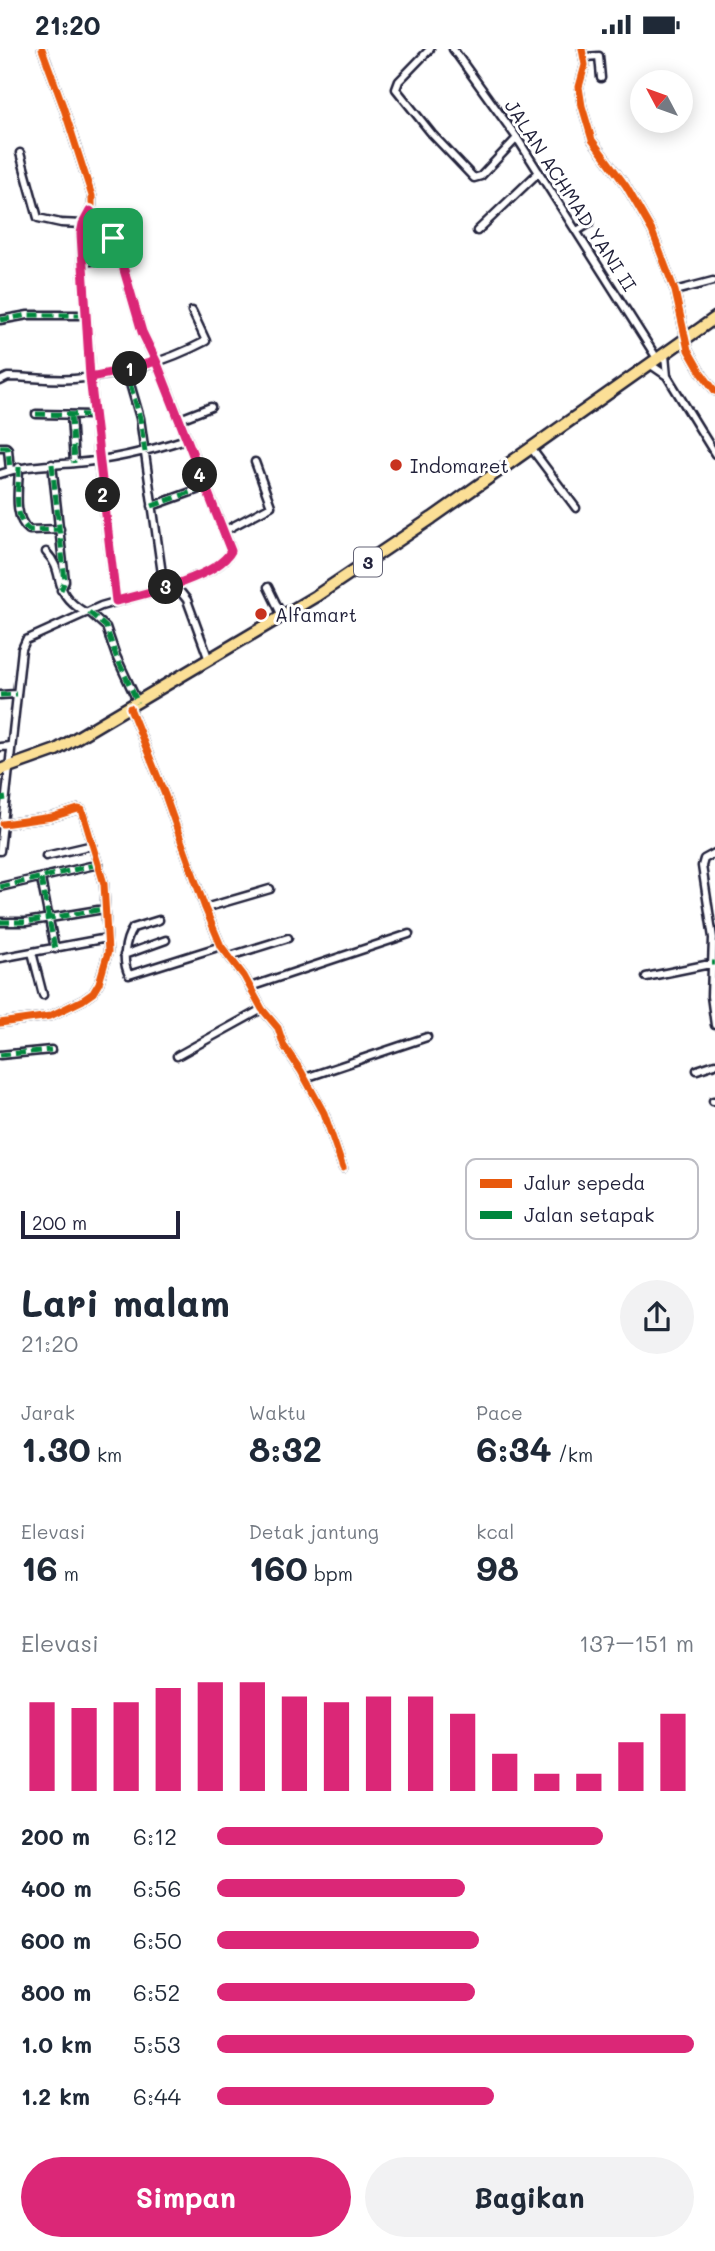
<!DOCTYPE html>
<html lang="id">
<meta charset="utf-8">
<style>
:root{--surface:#fff;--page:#f2f2f3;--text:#1f2937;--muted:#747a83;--accent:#db2777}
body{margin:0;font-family:Mali,sans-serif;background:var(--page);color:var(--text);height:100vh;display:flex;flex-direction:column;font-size:26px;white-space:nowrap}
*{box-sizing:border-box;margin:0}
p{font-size:23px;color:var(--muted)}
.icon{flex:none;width:38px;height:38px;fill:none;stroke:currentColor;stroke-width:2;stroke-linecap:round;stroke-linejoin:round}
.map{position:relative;height:1208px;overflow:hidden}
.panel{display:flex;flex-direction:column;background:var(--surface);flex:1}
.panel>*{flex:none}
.needle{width:46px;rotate:311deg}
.tools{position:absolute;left:630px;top:21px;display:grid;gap:14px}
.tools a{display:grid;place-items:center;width:63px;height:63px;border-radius:50%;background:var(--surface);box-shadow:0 4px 18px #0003;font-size:35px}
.scale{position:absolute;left:21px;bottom:18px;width:159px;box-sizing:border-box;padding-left:7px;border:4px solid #22223b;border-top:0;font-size:19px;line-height:24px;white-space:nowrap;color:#22223b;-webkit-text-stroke:5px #fff;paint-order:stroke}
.pin{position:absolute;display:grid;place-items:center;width:60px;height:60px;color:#fff;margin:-30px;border-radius:14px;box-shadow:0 4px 10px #0006}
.km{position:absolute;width:35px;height:35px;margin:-18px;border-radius:50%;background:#222;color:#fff;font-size:19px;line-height:35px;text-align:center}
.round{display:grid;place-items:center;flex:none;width:74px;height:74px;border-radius:37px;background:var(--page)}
.head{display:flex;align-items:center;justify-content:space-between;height:119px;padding:0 21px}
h1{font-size:38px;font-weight:800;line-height:52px}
.metrics{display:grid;grid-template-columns:repeat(3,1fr);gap:10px;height:119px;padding:7px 21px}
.metrics div{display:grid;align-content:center}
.metrics b{font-size:35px;font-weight:800}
.metrics small{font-size:19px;font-weight:400}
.metrics p{font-size:19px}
.chart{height:196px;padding:14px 21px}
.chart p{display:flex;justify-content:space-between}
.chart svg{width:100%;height:126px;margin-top:7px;stroke:var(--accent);stroke-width:6}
.button{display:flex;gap:14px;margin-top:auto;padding:14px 21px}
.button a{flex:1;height:80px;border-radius:42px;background:var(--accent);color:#fff;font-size:28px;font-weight:800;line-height:80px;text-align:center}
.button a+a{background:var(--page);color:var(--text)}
ul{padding:0 21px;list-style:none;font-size:23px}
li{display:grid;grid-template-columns:112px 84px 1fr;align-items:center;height:52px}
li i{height:18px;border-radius:9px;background:var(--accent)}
.status{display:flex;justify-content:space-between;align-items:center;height:49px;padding:0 35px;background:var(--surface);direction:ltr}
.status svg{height:19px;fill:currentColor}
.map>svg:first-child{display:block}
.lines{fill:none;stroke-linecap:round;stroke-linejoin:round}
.minor-casing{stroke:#22223b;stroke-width:11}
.highway-casing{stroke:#22223b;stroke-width:15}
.minor{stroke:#fff;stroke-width:6}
.highway{stroke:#fbdf96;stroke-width:10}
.quiet{stroke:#00873e;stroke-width:5;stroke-dasharray:10 5;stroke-linecap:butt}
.cycleway-casing{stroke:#fff;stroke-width:11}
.cycleway{stroke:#e8590c;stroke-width:7}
.route-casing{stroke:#fff;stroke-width:14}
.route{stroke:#db2777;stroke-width:9}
.poi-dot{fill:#c8321e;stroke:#fff;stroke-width:2.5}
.labels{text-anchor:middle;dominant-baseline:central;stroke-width:6;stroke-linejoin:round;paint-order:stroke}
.shield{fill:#fff;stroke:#646476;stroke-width:2}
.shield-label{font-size:18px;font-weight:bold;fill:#22223b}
.street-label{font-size:19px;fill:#22223b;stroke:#fff}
.poi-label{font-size:19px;fill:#22223b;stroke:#fff;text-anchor:start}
.key{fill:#fff;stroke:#bdbdc4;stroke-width:2}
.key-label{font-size:19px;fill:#22223b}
</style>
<div class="status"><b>21:20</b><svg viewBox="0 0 49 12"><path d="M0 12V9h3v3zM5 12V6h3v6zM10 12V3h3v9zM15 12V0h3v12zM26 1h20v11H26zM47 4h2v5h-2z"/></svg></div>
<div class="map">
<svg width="715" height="1208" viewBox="0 0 715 1208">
<rect width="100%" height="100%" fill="#fff"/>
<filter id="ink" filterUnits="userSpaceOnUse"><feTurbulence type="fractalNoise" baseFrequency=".0143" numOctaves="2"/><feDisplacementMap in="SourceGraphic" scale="14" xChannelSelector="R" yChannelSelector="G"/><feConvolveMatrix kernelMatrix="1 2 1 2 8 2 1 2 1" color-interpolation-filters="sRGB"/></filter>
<g filter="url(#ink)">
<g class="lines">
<g class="minor-casing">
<path id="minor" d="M42 0 63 57 92 147V156L81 180 82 213 98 411 116 552
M430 0 399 32 396 40 432 85 474 129 481 127 517 89
M453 0 517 89 658 311
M582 0 585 16 579 38 582 57 592 91 626 137 652 182 675 242 688 301 700 322 715 342
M585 8 599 7 601 29
M20 104 38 169 61 174 83 175
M90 162 106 177 113 189 120 207 142 283 164 331 231 501C224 520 193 528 175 536
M477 182 539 123
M577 182 590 174
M82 213 100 211
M675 242 713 232
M0 271 28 266H86
M665 306 667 327
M651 316 667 327 715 405
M126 321 140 369 164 539
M0 332 8 328C30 328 53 332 74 330 119 327 166 313 206 292L192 262
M36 365 94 366
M71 367 74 414
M180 370 211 358
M0 398H6L8 400 10 421
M531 399 576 459
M52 415 65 532 61 541
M19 418C19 437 12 468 29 481L60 480
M0 425C29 415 46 417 75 414 113 411 149 402 186 390
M152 457 205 438
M224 482 271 457 255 413
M46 503C68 526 48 542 86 564
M268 538 282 567
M89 563 106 578 116 607 138 654
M0 646 16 645
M130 659 165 746 205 859 221 897 244 927 262 960 278 979 284 997 301 1022 324 1064 343 1119
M0 698 11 697
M0 802 22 600 26 591 101 557 175 536 187 551 209 611
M715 804 704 810 702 817 713 889 711 947 715 976
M46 807 93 796
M41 830 55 900
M0 838 99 815
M205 859 270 840
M159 871 133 879C124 892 122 913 129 926L221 897
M0 873H26L104 860
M32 903 43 946
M124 906 166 891
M230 907 288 889
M0 909 107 889
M646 928 715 914
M250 938 409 885
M0 974 50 967 83 951 93 944 99 934 108 903 104 835 82 761 78 760 52 768 3 775
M0 1006 51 1001
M177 1007 262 960
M697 1021 715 1015
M305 1029 427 988
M713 1052H715"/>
</g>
<g class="highway-casing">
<path id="highway" d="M0 721 56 701 316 547 432 469 715 269"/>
</g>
<use href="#minor" class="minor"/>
<use href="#highway" class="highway"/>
<path class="quiet" d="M0 271 28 266H86
M126 321 140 369 145 403
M36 365 94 366
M71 367 74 414
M0 398H6L8 400 10 421
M52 415 65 532 61 541
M19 418C19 437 12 468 29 481L60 480
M152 457 205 438
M89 563 106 578 116 607 138 654
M0 646 16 645
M0 750 6 749
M41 830 55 900
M0 838 99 815
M0 873H26L104 860
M712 914H715
M0 1006 51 1001"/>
<g class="cycleway-casing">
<path id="cycleway" d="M42 0 63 57 92 147V156L81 180 82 213 98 411 116 552
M582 0 585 16 579 38 582 57 592 91 626 137 652 182 675 242 688 301 700 322 715 342
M130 659 165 746 205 859 221 897 244 927 262 960 278 979 284 997 301 1022 324 1064 343 1119
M0 974 50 967 83 951 93 944 99 934 108 903 104 835 82 761 78 760 52 768 3 775"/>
</g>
<use href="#cycleway" class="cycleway"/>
</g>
</g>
<g class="lines" filter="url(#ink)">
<g class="route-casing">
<path id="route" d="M113 189 120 207 142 283 156 312 126 321 90 328 116 552C144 545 218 528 231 502L156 312 126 321 90 328 81 185 83 175 90 162 106 177 113 189"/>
</g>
<use href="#route" class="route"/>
</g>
<g class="poi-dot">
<circle cx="396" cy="416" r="7"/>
<circle cx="261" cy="565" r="7"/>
</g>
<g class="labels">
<rect class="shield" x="354" y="498.5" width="28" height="29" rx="5"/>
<g class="shield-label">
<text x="368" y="513">3</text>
</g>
<g class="street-label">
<text transform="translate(571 146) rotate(57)">JALAN ACHMAD YANI II</text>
</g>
<g class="poi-label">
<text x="410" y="416">Indomaret</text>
<text x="275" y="565">Alfamart</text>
</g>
</g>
<rect x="466" y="1110" width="232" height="80" rx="10" class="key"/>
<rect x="480" y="1130" width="32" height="9" fill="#e8590c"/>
<rect x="480" y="1162" width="32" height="8" fill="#00873e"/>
<g class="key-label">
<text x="524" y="1141">Jalur sepeda</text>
<text x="524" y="1173">Jalan setapak</text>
</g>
</svg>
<div class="tools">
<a><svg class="needle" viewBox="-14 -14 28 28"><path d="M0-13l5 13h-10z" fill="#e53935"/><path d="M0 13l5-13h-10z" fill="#747a83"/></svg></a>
</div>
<div class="scale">200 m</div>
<div class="pin" style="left:113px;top:189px;background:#1e9e55"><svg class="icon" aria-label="arrive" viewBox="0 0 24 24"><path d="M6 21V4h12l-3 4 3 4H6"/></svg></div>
<b class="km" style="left:130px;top:320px">1</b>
<b class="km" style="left:103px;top:446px">2</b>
<b class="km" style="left:166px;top:538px">3</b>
<b class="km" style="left:200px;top:426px">4</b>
</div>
<section class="panel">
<div class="head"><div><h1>Lari malam</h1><p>21:20</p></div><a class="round"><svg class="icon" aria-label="share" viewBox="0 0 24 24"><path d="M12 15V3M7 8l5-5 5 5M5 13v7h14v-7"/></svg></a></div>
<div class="metrics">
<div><p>Jarak</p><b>1.30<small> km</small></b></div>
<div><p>Waktu</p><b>8:32</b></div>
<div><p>Pace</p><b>6:34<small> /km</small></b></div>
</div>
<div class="metrics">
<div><p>Elevasi</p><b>16<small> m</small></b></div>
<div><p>Detak jantung</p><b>160<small> bpm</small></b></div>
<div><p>kcal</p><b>98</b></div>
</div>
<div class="chart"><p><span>Elevasi</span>137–151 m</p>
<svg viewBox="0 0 160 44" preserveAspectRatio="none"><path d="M5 44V13M15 44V15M25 44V13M35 44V8M45 44V6M55 44V6M65 44V11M75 44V13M85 44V11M95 44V11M105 44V17M115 44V31M125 44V38M135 44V38M145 44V27M155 44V17"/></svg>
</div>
<ul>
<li><b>200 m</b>6:12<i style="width:81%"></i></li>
<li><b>400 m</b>6:56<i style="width:52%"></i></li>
<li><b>600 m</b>6:50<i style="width:55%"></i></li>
<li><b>800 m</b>6:52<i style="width:54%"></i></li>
<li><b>1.0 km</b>5:53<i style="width:100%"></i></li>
<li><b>1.2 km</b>6:44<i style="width:58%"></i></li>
</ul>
<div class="button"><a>Simpan</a><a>Bagikan</a></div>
</section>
